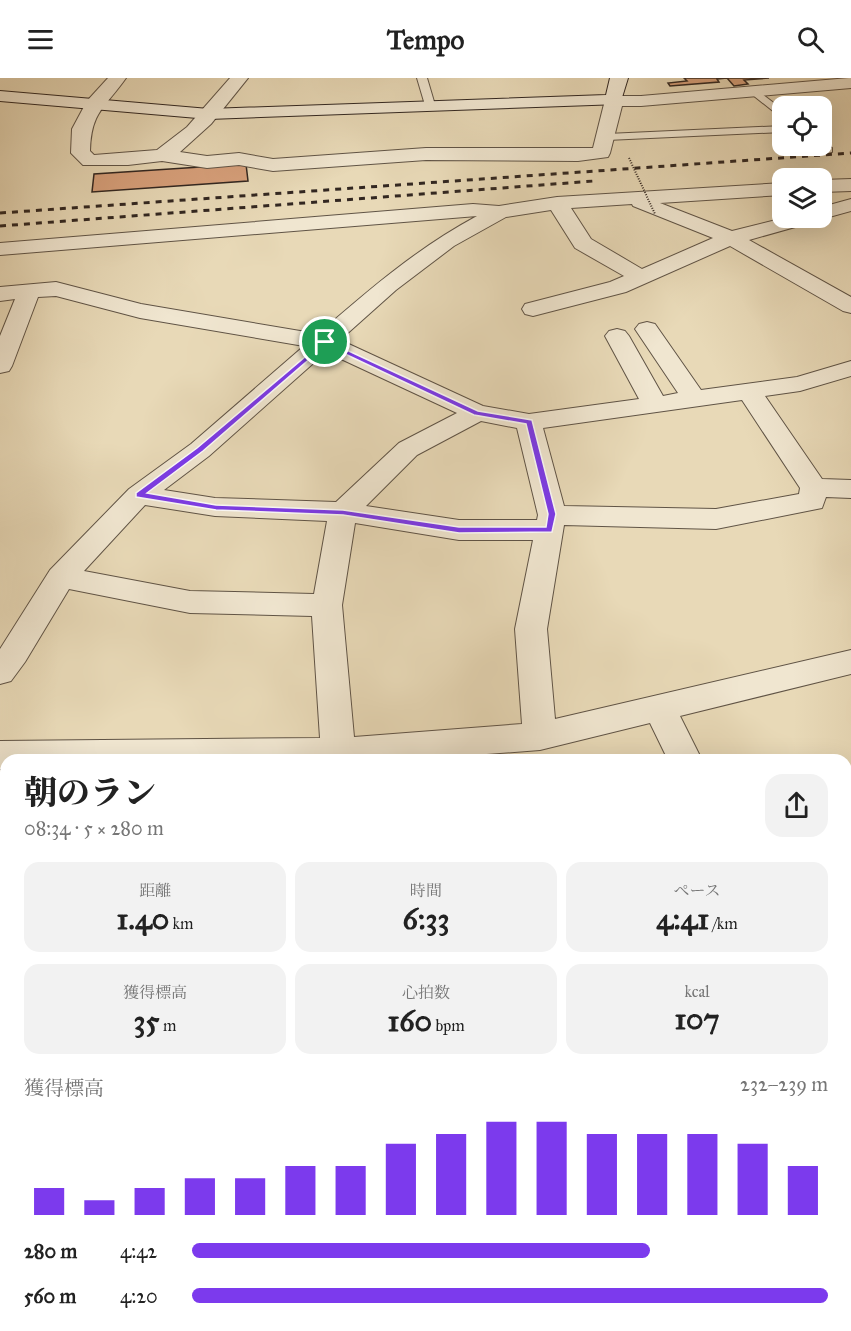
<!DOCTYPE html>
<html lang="ja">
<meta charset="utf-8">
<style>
:root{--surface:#fff;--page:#f2f2f2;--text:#222;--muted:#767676;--accent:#7c3aed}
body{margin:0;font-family:"IM FELL Great Primer","Noto Serif JP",serif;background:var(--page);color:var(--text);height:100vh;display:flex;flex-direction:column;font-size:22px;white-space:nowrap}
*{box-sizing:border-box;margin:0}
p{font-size:20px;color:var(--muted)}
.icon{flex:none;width:33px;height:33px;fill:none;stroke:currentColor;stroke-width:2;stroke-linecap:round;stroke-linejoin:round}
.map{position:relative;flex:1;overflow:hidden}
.drawer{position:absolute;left:0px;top:676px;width:852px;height:578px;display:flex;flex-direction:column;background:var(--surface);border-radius:18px 18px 0 0;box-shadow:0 6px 24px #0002}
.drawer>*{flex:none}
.controls{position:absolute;left:772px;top:18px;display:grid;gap:12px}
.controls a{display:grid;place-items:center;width:60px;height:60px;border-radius:12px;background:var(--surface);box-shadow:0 6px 24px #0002;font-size:30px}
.pin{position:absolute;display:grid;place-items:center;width:51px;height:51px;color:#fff;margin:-26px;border:3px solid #fff;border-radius:50%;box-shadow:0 2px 6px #0007}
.round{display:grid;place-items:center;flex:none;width:63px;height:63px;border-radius:18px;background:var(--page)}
.overview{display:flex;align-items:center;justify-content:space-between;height:102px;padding:0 24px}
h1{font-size:33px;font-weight:800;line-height:45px}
.figures{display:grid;grid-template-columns:repeat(3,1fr);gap:9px;height:102px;padding:6px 24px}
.figures div{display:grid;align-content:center;border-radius:15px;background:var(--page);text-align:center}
.figures b{font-size:30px;font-weight:800}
.figures small{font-size:16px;font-weight:400}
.figures p{font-size:16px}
.chart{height:168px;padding:12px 24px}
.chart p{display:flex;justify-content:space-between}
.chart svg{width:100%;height:108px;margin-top:6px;stroke:var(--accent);stroke-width:6}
ul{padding:0 24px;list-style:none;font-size:20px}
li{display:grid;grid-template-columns:96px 72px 1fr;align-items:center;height:45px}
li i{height:15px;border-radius:8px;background:var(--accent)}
header{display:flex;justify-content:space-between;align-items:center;height:78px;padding:0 24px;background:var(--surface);font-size:27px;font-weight:800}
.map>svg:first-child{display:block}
.building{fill:#d7a07b;stroke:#322721;stroke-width:1.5}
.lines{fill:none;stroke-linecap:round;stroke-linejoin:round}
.lane-casing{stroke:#605446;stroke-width:2}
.street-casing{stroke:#605446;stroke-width:2}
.secondary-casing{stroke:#322721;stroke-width:2}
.lane{fill:#f0e6d0;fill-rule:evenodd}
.street{fill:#f0e6d0;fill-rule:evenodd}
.secondary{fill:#f0e6d0;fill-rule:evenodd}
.rail{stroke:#322721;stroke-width:3;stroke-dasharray:6 6;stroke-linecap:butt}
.path-bridge{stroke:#322721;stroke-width:2;stroke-dasharray:1 1.5;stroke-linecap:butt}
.route{fill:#7c3aed;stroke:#fff;stroke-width:1.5;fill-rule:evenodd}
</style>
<header><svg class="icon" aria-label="menu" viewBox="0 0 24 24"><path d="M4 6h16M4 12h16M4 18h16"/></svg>Tempo<svg class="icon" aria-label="search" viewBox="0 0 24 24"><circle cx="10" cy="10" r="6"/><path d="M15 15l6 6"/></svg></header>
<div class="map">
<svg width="851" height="1253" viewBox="0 0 851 1253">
<rect width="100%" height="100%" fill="#e8d9b7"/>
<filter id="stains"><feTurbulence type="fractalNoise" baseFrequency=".00333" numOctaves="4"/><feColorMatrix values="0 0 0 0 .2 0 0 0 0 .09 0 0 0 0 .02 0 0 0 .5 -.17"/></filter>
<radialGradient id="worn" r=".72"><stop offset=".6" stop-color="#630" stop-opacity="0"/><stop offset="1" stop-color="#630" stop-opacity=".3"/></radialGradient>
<path class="building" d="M684 0H769L744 2 748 6 734 8 727 0 717 1 719 4 670 8 668 5 687 3Z
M246 86 248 103 92 114 94 96Z"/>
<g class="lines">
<g class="lane-casing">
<path id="lane" d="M417 0H427L435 27 434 29 425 27Z
M753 9 783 32V41L749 14 748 12Z
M783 48V54L607 62 602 59 607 56Z
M822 65 832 70V74C826 76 819 73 817 68H822Z"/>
</g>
<g class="street-casing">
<path id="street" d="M108 0H126C105 30 91 33 90 73L94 77 157 72 187 49 230 0H248L211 46 180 74 207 78 239 75 273 81 426 70H593L605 22 608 18H641L849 0H851V10L641 28H622L610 75 608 79 578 83 426 82 273 93 239 87 207 90 162 83 128 87H83L71 75 72 51 87 23Z
M851 101V113L822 114V102Z
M783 105V117L660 125 732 153 784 140H822V129L851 121V133L822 141 816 140 813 144 749 162 851 219V235L843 233 730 168 626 214 533 238 525 236 522 231 525 226 610 204 624 198 575 170 551 132 506 139 454 168 396 212 340 262 483 328 529 336 639 321 605 258 609 253 617 251 625 253 629 258 663 318 678 315 635 251 639 246 647 244 655 246 701 312 797 299 851 283V298L800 313 765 318 822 401 851 402V420L826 419 822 430 716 451 564 447 547 551 555 641 851 572V596L680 638 702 682H668L650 645 540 672 406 682H6V691H0V663L320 660 312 538 190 535 69 511 25 584 11 603 0 606V571L50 492 129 411 191 366 304 268 140 240 56 218 38 219 12 288 9 293 0 295V258L15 221 0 223V209L56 204 141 226 318 256C370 211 416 171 477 138L0 177V165L473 126 499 128 557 119ZM632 126 633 128 713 160 642 191 591 161 571 130ZM326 274 457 335 399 365 336 424 215 420 164 412 209 378ZM742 322 800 410 799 416 716 431 564 428 543 350ZM481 343 517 350 538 437 537 442H459L366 428 417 377ZM145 427 215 438 327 443 314 516 190 513 84 493ZM355 445 459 462H533L515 551 522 646 354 659 342 527Z
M846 702H851V732H846Z
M846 949 851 951V1009L846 1007Z
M0 959H6V1001H0Z"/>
</g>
<g class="secondary-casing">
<path id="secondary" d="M610 0H628L620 26 209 41 0 23V13L209 31 606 17Z
M312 1248H360V1253H312Z"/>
</g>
<use href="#lane" class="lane"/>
<use href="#street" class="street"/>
<use href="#secondary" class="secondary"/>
<path class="rail" d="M0 135 851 75
M0 148 594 103"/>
<path class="path-bridge" d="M629 80 655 136"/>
</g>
<path class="route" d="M325 262 478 333 532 342 556 436 552 454 459 455 343 437 216 432 136 419V415L197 370ZM326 267 474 337 526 346 548 436 546 449H459L343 432 216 427 147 415 203 373Z"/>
<rect width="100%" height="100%" filter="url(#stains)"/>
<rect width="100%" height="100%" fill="url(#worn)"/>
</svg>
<div class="controls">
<a><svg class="icon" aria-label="locate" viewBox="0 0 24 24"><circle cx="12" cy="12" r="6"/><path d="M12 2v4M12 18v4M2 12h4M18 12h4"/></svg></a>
<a><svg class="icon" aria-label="layers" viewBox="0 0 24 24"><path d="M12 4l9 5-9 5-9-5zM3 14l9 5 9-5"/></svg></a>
</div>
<div class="pin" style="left:325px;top:264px;background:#1e9e55"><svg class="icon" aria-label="arrive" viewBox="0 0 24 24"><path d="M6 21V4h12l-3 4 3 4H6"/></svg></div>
<section class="drawer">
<div class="overview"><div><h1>朝のラン</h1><p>08:34 · 5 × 280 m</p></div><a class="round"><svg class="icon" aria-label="share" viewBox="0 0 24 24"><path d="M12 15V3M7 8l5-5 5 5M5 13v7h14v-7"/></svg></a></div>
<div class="figures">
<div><p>距離</p><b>1.40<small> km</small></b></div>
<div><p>時間</p><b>6:33</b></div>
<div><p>ペース</p><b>4:41<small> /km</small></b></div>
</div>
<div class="figures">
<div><p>獲得標高</p><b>35<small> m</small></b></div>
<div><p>心拍数</p><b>160<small> bpm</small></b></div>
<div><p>kcal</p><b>107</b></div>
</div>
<div class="chart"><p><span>獲得標高</span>232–239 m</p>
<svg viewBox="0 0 160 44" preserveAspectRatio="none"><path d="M5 44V33M15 44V38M25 44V33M35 44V29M45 44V29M55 44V24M65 44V24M75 44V15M85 44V11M95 44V6M105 44V6M115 44V11M125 44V11M135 44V11M145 44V15M155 44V24"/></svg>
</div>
<ul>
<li><b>280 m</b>4:42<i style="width:72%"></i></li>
<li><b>560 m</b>4:20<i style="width:100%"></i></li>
</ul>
</section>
</div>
